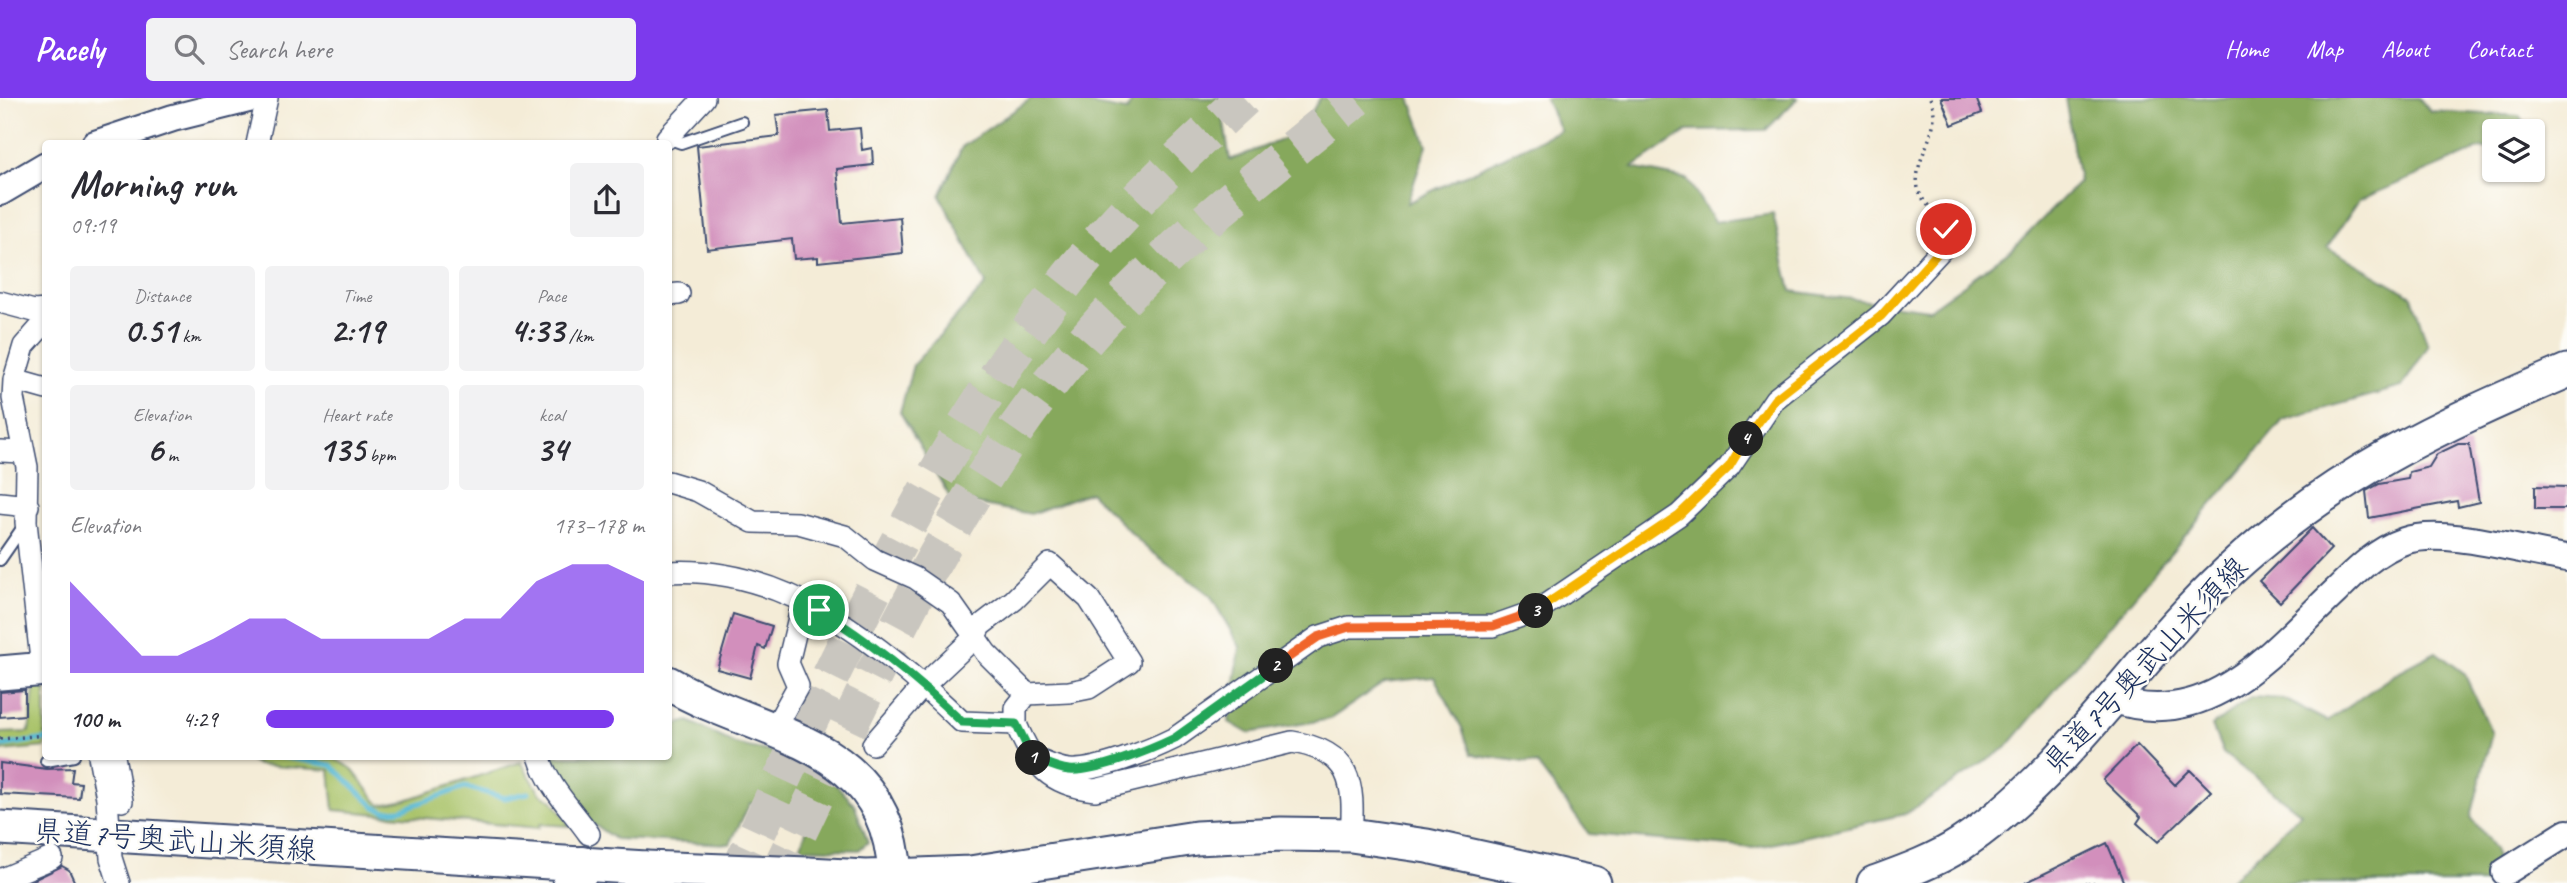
<!DOCTYPE html>
<meta charset="utf-8">
<style>
:root{--surface:#fff;--page:#f2f2f3;--text:#2b2b33;--muted:#7c7c81;--accent:#7c3aed}
body{margin:0;font-family:Caveat,"Klee One",sans-serif;background:var(--page);color:var(--text);height:100vh;display:flex;flex-direction:column;font-size:26px;white-space:nowrap}
*{box-sizing:border-box;margin:0}
p{font-size:23px;color:var(--muted)}
.icon{flex:none;width:38px;height:38px;fill:none;stroke:currentColor;stroke-width:2;stroke-linecap:round;stroke-linejoin:round}
.map{position:relative;flex:1;overflow:hidden}
.drawer{position:absolute;left:42px;top:42px;width:630px;height:620px;display:flex;flex-direction:column;background:var(--surface);border-radius:7px;box-shadow:0 2px 5px #0004}
.drawer>*{flex:none}
.tools{position:absolute;left:2482px;top:21px;display:grid;gap:14px}
.tools a{display:grid;place-items:center;width:63px;height:63px;border-radius:7px;background:var(--surface);box-shadow:0 2px 5px #0004;font-size:35px}
.pin{position:absolute;display:grid;place-items:center;width:60px;height:60px;color:#fff;margin:-30px;border:4px solid #fff;border-radius:50%;box-shadow:0 2px 7px #0007}
.km{position:absolute;width:35px;height:35px;margin:-18px;border-radius:50%;background:#222;color:#fff;font-size:19px;line-height:35px;text-align:center}
.round{display:grid;place-items:center;flex:none;width:74px;height:74px;border-radius:7px;background:var(--page)}
.overview{display:flex;align-items:center;justify-content:space-between;height:119px;padding:0 28px}
h1{font-size:38px;font-weight:700;line-height:52px}
.metrics{display:grid;grid-template-columns:repeat(3,1fr);gap:10px;height:119px;padding:7px 28px}
.metrics div{display:grid;align-content:center;border-radius:7px;background:var(--page);text-align:center}
.metrics b{font-size:35px;font-weight:700}
.metrics small{font-size:19px;font-weight:400}
.metrics p{font-size:19px}
.chart{height:196px;padding:14px 28px}
.chart p{display:flex;justify-content:space-between}
.chart svg{width:100%;height:126px;margin-top:7px;fill:var(--accent);opacity:.7}
ul{padding:0 28px;list-style:none;font-size:23px}
li{display:grid;grid-template-columns:112px 84px 1fr;align-items:center;height:52px}
li i{height:18px;border-radius:9px;background:var(--accent)}
header{display:flex;align-items:center;gap:42px;box-sizing:border-box;height:98px;padding:0 35px;background:var(--accent);color:#fff}
header strong{font-size:33px}
nav{display:flex;gap:38px;margin-inline-start:auto;font-size:24px}
.search{width:490px;height:63px;background:var(--page);display:flex;align-items:center;gap:18px;box-sizing:border-box;padding:0 24px;border-radius:7px;color:var(--muted);font-size:26px}
.map>svg:first-child{display:block}
.green{fill:#a8c267;stroke:#627862;stroke-width:2}
.forest{fill:#86a85c;stroke:#506c5d;stroke-width:2}
.lines{fill:none;stroke-linecap:round;stroke-linejoin:round}
.stream{stroke:#58b9d6;stroke-width:5}
.building{fill:#d28fbc}
.motorway-tunnel{stroke:#c9c6bf;stroke-width:38;stroke-dasharray:38 19;stroke-linecap:butt}
.service-casing{stroke:#3c4b70;stroke-width:14}
.minor-casing{stroke:#3c4b70;stroke-width:24}
.tertiary-casing{stroke:#3c4b70;stroke-width:30}
.primary-casing{stroke:#3c4b70;stroke-width:37}
.motorway-casing{stroke:#3c4b70;stroke-width:42}
.path{stroke:#3c4b70;stroke-width:3.5;stroke-dasharray:2 5;stroke-linecap:butt}
.service{stroke:#fff;stroke-width:10}
.minor{stroke:#fff;stroke-width:21}
.tertiary{stroke:#fff;stroke-width:26}
.primary{stroke:#fff;stroke-width:33}
.motorway{stroke:#fff;stroke-width:38}
.primary-bridge-casing{stroke:#3c4b70;stroke-width:37;stroke-linecap:butt}
.primary-bridge{stroke:#fff;stroke-width:33}
.split-1-casing{stroke:#fff;stroke-width:14}
.split-2-casing{stroke:#fff;stroke-width:14}
.split-3-casing{stroke:#fff;stroke-width:14}
.split-4-casing{stroke:#fff;stroke-width:14}
.split-5-casing{stroke:#fff;stroke-width:14}
.split-1{stroke:#22a559;stroke-width:9}
.split-2{stroke:#22a559;stroke-width:9}
.split-3{stroke:#f0652b;stroke-width:9}
.split-4{stroke:#f5b400;stroke-width:9}
.split-5{stroke:#f5b400;stroke-width:9}
.labels{text-anchor:middle;dominant-baseline:central;stroke-width:5;stroke-linejoin:round;paint-order:stroke}
.street-label{font-size:30px;fill:#1b2f5e;stroke:#fdfcf7}
</style>
<header>
<strong>Pacely</strong>
<div class="search"><svg class="icon" aria-label="search" viewBox="0 0 24 24"><circle cx="10" cy="10" r="6"/><path d="M15 15l6 6"/></svg>Search here</div>
<nav><a>Home</a><a>Map</a><a>About</a><a>Contact</a></nav>
</header>
<div class="map">
<svg width="2567" height="785" viewBox="0 0 2567 785">
<rect width="100%" height="100%" fill="#fdfcf7"/>
<filter id="ink" filterUnits="userSpaceOnUse"><feTurbulence type="fractalNoise" baseFrequency=".0143" numOctaves="2"/><feDisplacementMap in="SourceGraphic" scale="14" xChannelSelector="R" yChannelSelector="G"/><feConvolveMatrix kernelMatrix="1 2 1 2 8 2 1 2 1" color-interpolation-filters="sRGB"/></filter>
<filter id="wash" filterUnits="userSpaceOnUse"><feTurbulence type="fractalNoise" baseFrequency=".00686" numOctaves="4" result="noise"/><feDisplacementMap in="SourceGraphic" scale="28" xChannelSelector="R" yChannelSelector="G"/><feGaussianBlur stdDeviation="1.57" result="paint"/><feColorMatrix in="noise" values="0 0 0 0 0 0 0 0 0 0 0 0 0 0 0 0 0 1.4 0 .05"/><feComposite in="paint" operator="in"/></filter>
<g filter="url(#wash)">
<rect width="100%" height="100%" fill="#f4ecd7"/>
<path class="green" d="M45 583V649L0 653V635L29 634 35 584Z
M244 658 333 660 351 670 380 707 406 702 521 664 540 695 552 702 570 728 540 726 539 730 334 712 330 672 258 667Z"/>
<path class="forest" d="M1032 0H1055L1127 13 1133 0H1220L1230 62 1299 35 1320 0H1410L1427 47 1407 105 1560 32 1545 0H1798L1766 32 1687 33 1632 70 1687 81 1714 124 1773 116 1791 193 1929 211 2013 151 2079 84 2065 0H2419L2430 13 2520 18 2529 33H2494V54L2481 50 2359 102 2327 149 2412 198 2428 248 2402 289 2283 322 2006 650 1905 716 1754 750 1589 736 1537 666 1471 656 1462 630 1434 579 1385 584 1330 621 1248 635 1229 624 1240 549 1210 497 1144 448 1090 394 1031 416 951 401 900 314 913 267 986 186 940 98 962 49Z
M2436 554 2464 575 2492 635 2471 719 2495 751 2498 785H2228L2301 715 2223 655 2212 628 2251 599 2284 601 2327 623 2398 574Z
M689 623 735 646 772 654 834 684 854 706 868 744 859 752 800 750 809 725 750 705 730 746 615 741 589 723 560 689 547 658H668L669 628Z"/>
<g class="lines">
<path class="stream" d="M0 648 46 641
M277 658 331 667 375 709 386 713 400 712 465 689 505 700 528 695"/>
</g>
<g id="blocks">
<path class="building" d="M1941 0H1976L1982 15 1952 27Z
M828 12 830 33 860 30 862 52 872 50 873 67 837 71 842 125 900 119 903 155 818 164V159L794 161 792 141 707 151 697 48 779 38 776 17Z
M2458 346H2469L2479 404 2458 409 2457 403 2369 420 2366 393 2379 386 2408 381 2409 374 2429 369 2437 356Z
M2535 388 2567 389V411H2535Z
M2312 430 2331 451 2280 504 2259 483Z
M733 516 772 528 765 551 758 548 750 580 717 571Z
M25 592V617L0 619V594Z
M2137 647 2175 687 2190 672 2211 693 2158 744 2137 725 2141 719 2103 682Z
M0 665 47 671 73 670 71 684 81 685 79 700 0 696Z
M2107 745 2124 785H2025Z
M62 768 69 772 75 785H27Z"/>
</g>
</g>
<g filter="url(#ink)">
<use href="#blocks" fill-opacity="0" stroke="#3c4b70" stroke-width="2"/>
<g class="lines">
<path class="motorway-tunnel" d="M734 785C831 575 926 359 1071 177 1123 112 1183 56 1244 0
M774 785C869 587 957 379 1109 216 1184 136 1271 69 1356 0"/>
<g class="service-casing">
<path id="service" d="M667 40 681 45 742 24
M0 462 25 426
M46 663 74 658"/>
</g>
<g class="minor-casing">
<path id="minor" d="M667 40 704 0
M257 46 267 0
M668 197 679 196
M0 204 34 213 46 212
M39 231 24 248 14 282 13 300 27 369 26 424 42 571
M14 282 46 291
M0 353 23 354
M668 384 698 393 753 424 798 425 845 438 875 462 915 480 951 505 975 539 924 587 873 646
M0 405 28 408
M668 474C786 467 882 547 962 624L1016 626C1033 667 1049 687 1095 692L1292 644C1351 653 1355 684 1351 737
M1016 626V610L1027 596 1069 594 1089 590 1129 564 1089 501 1050 466 1014 502 980 528 975 539 986 555 1027 596
M774 631 798 588 788 565 803 503
M99 658 107 700 111 760 119 785
M114 658 122 703
M539 658C549 690 570 709 589 736
M1033 660C1044 664 1057 671 1069 672 1096 674 1151 652 1175 640L1318 539 1349 529 1493 528 1538 512 1679 417 1729 369 1775 301 1881 217 1953 139
M0 782 52 760"/>
</g>
<g class="tertiary-casing">
<path id="tertiary" d="M95 46 173 20 253 0
M0 94 46 67
M2112 601C2209 636 2273 552 2336 493 2356 473 2377 452 2404 443 2445 429 2523 454 2567 460
M2505 774 2567 735"/>
</g>
<g class="primary-casing">
<path id="primary" d="M0 575 46 571
M668 585C763 641 888 639 895 778
M0 730 646 770
M808 776 866 779 970 775 1196 740 1281 736 1351 737 1427 748 1594 785
M1874 785C1904 774 1935 763 1961 746 2068 675 2135 560 2228 474 2332 377 2438 328 2567 273"/>
</g>
<g class="motorway-casing">
<path id="motorway" d="M572 785 581 768"/>
</g>
<path class="path" d="M1930 0C1945 33 1912 58 1918 90 1921 106 1937 112 1943 125
M0 641 46 637"/>
<use href="#service" class="service"/>
<use href="#minor" class="minor"/>
<use href="#tertiary" class="tertiary"/>
<use href="#primary" class="primary"/>
<use href="#motorway" class="motorway"/>
<g class="primary-bridge-casing">
<path id="primary-bridge" d="M646 770 808 776"/>
</g>
<use href="#primary-bridge" class="primary-bridge"/>
</g>
</g>
<g class="lines" filter="url(#ink)">
<g class="split-1-casing">
<path id="split-1" d="M819 512C871 544 918 582 962 624L1016 626 1033 660"/>
</g>
<g class="split-2-casing">
<path id="split-2" d="M1033 660C1044 664 1057 671 1069 672 1096 674 1150 652 1175 640L1276 568"/>
</g>
<g class="split-3-casing">
<path id="split-3" d="M1276 568 1318 539 1349 529 1493 528 1536 513"/>
</g>
<g class="split-4-casing">
<path id="split-4" d="M1536 513 1679 417 1729 369 1746 341"/>
</g>
<g class="split-5-casing">
<path id="split-5" d="M1746 341 1775 301 1881 218 1952 139 1946 131"/>
</g>
<use href="#split-1" class="split-1"/>
<use href="#split-2" class="split-2"/>
<use href="#split-3" class="split-3"/>
<use href="#split-4" class="split-4"/>
<use href="#split-5" class="split-5"/>
</g>
<g class="labels">
<g class="street-label">
<text transform="translate(2145 567) rotate(-47)">県道7号奥武山米須線</text>
<text transform="translate(175 742) rotate(4)">県道7号奥武山米須線</text>
</g>
</g>
</svg>
<div class="tools">
<a><svg class="icon" aria-label="layers" viewBox="0 0 24 24"><path d="M12 4l9 5-9 5-9-5zM3 14l9 5 9-5"/></svg></a>
</div>
<div class="pin" style="left:819px;top:512px;background:#1e9e55"><svg class="icon" aria-label="arrive" viewBox="0 0 24 24"><path d="M6 21V4h12l-3 4 3 4H6"/></svg></div>
<div class="pin" style="left:1946px;top:131px;background:#d93025"><svg class="icon" aria-label="check" viewBox="0 0 24 24"><path d="M5 12l5 5 9-10"/></svg></div>
<b class="km" style="left:1033px;top:660px">1</b>
<b class="km" style="left:1276px;top:568px">2</b>
<b class="km" style="left:1536px;top:513px">3</b>
<b class="km" style="left:1746px;top:341px">4</b>
<section class="drawer">
<div class="overview"><div><h1>Morning run</h1><p>09:19</p></div><a class="round"><svg class="icon" aria-label="share" viewBox="0 0 24 24"><path d="M12 15V3M7 8l5-5 5 5M5 13v7h14v-7"/></svg></a></div>
<div class="metrics">
<div><p>Distance</p><b>0.51<small> km</small></b></div>
<div><p>Time</p><b>2:19</b></div>
<div><p>Pace</p><b>4:33<small> /km</small></b></div>
</div>
<div class="metrics">
<div><p>Elevation</p><b>6<small> m</small></b></div>
<div><p>Heart rate</p><b>135<small> bpm</small></b></div>
<div><p>kcal</p><b>34</b></div>
</div>
<div class="chart"><p><span>Elevation</span>173–178 m</p>
<svg viewBox="0 0 160 44" preserveAspectRatio="none"><path d="M0 44V12L10 25L20 38L30 38L40 32L50 25L60 25L70 32L80 32L90 32L100 32L110 25L120 25L130 12L140 6L150 6L160 12V44z"/></svg>
</div>
<ul>
<li><b>100 m</b>4:29<i style="width:92%"></i></li>
</ul>
</section>
</div>
